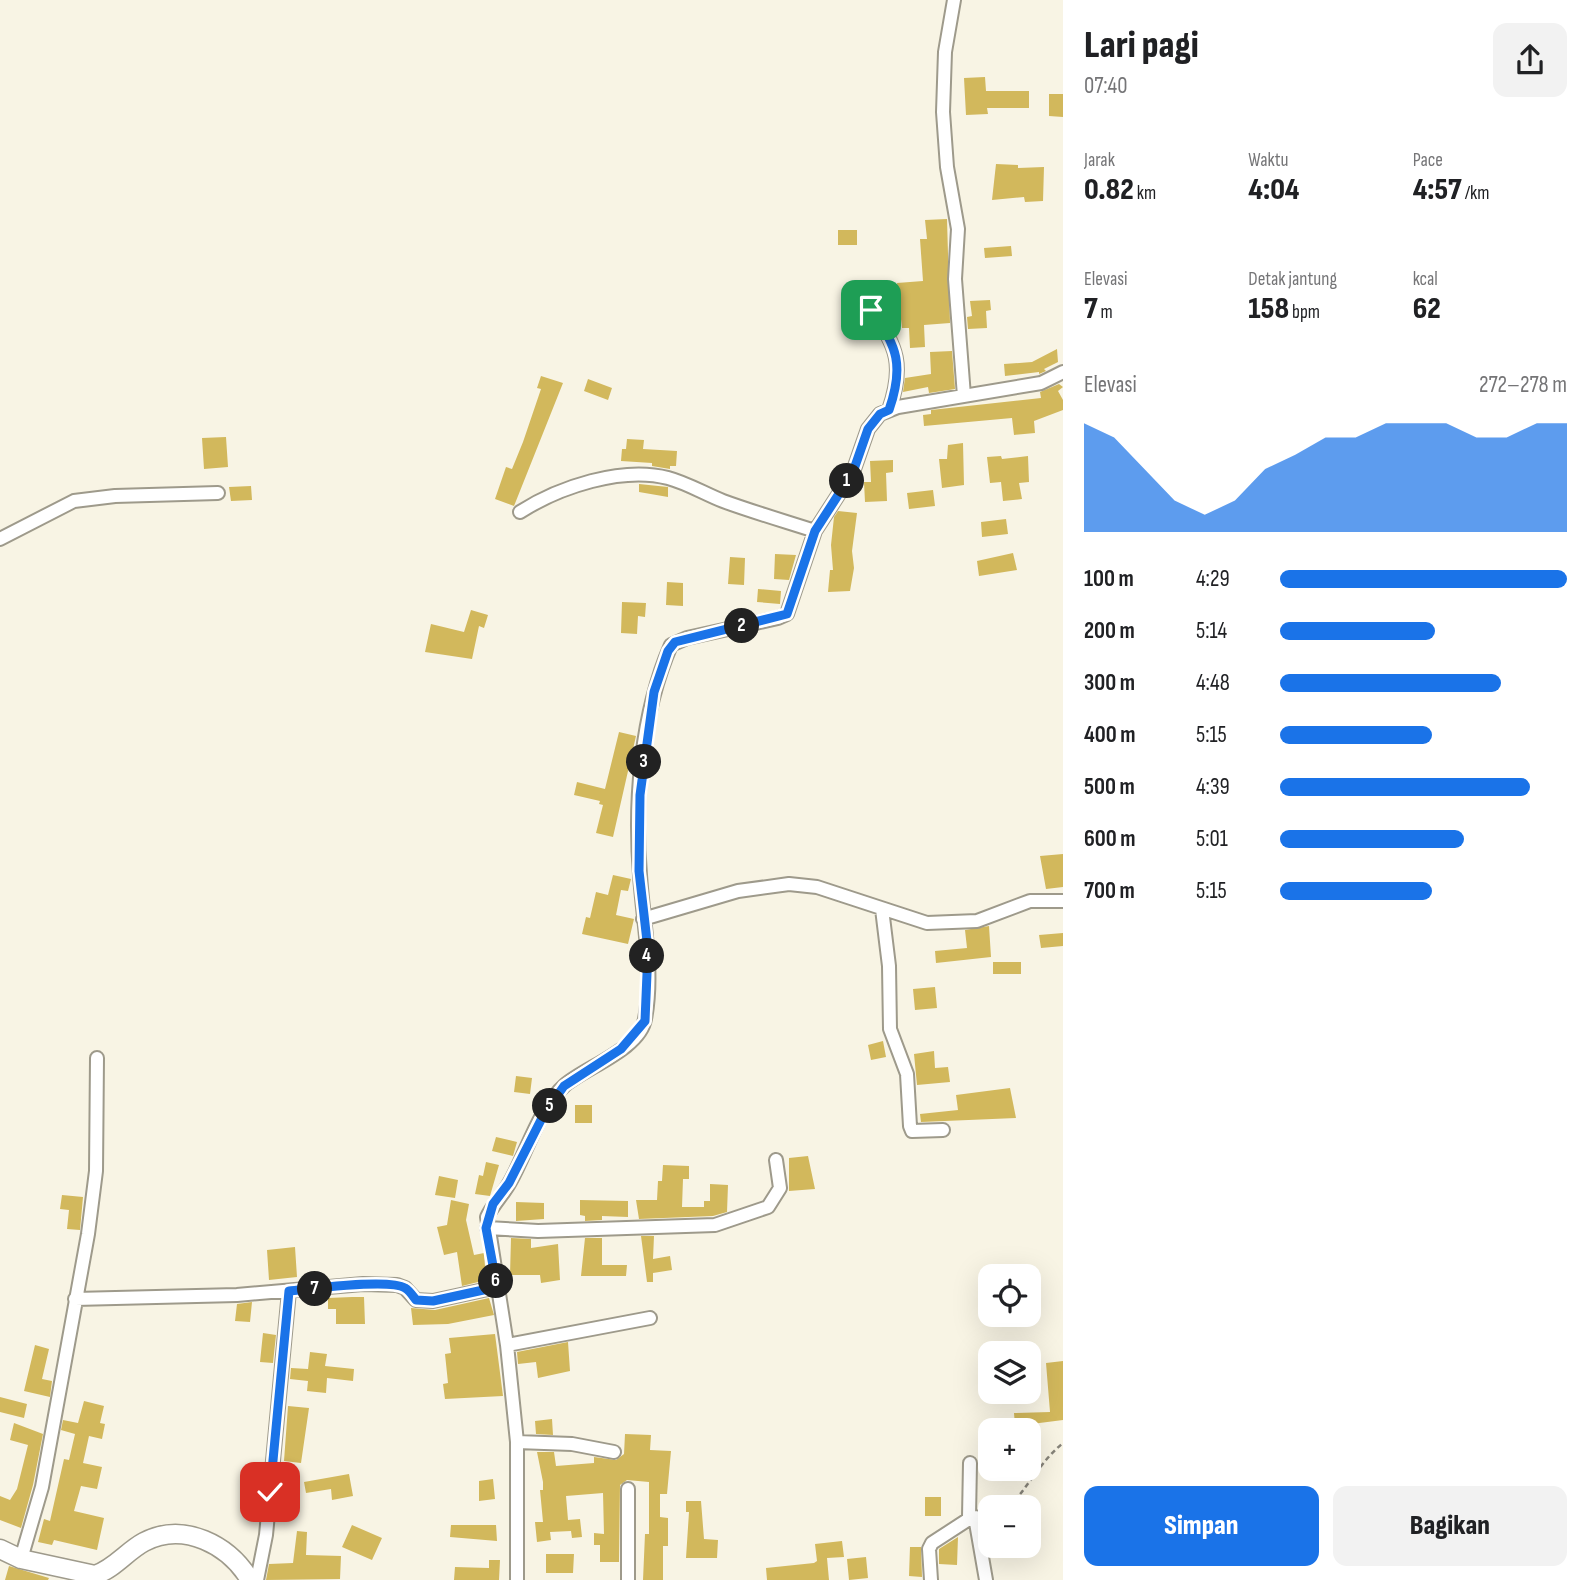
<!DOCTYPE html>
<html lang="id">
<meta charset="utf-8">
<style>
:root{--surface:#fff;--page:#f2f2f2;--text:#202124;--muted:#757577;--accent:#1a73e8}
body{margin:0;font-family:"Sofia Sans Condensed",sans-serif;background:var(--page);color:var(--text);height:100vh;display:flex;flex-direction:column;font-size:26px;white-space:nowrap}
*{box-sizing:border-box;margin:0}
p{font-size:23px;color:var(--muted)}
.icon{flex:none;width:38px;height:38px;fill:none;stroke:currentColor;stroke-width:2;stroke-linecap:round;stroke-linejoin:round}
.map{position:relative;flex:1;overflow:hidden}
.side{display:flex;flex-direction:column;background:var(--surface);width:525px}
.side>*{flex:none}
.tools{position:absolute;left:978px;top:1264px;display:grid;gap:14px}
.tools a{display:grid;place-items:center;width:63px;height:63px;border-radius:14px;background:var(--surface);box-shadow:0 7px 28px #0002;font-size:35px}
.pin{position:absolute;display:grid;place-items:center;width:60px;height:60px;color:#fff;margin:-30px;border-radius:14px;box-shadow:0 4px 10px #0006}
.km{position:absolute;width:35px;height:35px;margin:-18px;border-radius:50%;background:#222;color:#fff;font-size:19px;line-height:35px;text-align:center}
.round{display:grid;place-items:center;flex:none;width:74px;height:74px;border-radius:14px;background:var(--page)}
.overview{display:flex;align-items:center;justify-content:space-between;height:119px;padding:0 21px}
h1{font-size:38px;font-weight:800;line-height:52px}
.metrics{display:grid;grid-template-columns:repeat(3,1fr);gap:10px;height:119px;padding:7px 21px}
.metrics div{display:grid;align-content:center}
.metrics b{font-size:30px;font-weight:800}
.metrics small{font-size:19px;font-weight:400}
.metrics p{font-size:19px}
.chart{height:196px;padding:14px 21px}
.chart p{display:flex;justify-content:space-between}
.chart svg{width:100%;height:126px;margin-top:7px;fill:var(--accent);opacity:.7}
.cta{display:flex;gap:14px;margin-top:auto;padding:14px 21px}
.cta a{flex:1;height:80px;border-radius:14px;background:var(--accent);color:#fff;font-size:28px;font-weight:800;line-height:80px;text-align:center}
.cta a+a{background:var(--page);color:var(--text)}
ul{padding:0 21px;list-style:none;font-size:23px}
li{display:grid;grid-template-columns:112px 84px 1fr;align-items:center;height:52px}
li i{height:18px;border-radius:9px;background:var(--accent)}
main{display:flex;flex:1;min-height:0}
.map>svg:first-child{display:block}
.building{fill:#d2b85c}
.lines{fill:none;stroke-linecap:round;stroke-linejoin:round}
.street-casing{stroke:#9e9a8b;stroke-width:16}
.secondary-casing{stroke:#9e9a8b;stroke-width:21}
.path{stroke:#868379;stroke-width:2.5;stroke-dasharray:5 3.5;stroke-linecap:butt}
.street{stroke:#fff;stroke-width:12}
.secondary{stroke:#fff;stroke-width:18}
.route-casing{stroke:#fff;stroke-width:14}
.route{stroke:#1a73e8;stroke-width:9}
</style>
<main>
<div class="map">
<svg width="1063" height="1580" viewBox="0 0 1063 1580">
<rect width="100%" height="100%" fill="#f8f4e4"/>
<path class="building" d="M985 77 986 91H1029V108H987L988 114 966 115 964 78Z
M1049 94H1063V117L1049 116Z
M996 164 1018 165V168L1044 167 1043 201 1025 202 1024 197 992 200Z
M947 219 950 323 924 325 925 347 910 348 909 328H902L897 283 923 281 920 239H927L925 220Z
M838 230H857V245H838Z
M1011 246 1012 256 985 258 984 248Z
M990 300 991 310 986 311 987 328 968 329 967 317 972 316 970 301Z
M1057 349 1058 362 1044 369 1046 371 1039 374V372L1005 376 1004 364 1032 362Z
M952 351 955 389 929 393 928 387 903 392 905 378 931 374 930 352Z
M541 376 563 383 514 506 495 499 506 467 512 469 523 442 541 389 537 388Z
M588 379 612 388 608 400 584 391Z
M1059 384 1063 387 1058 391 1063 400V410L1034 421 1035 433 1014 435 1012 418 924 426 923 415 931 414V410L1041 398 1040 392Z
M226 437 228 467 204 469 202 438Z
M627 439 644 440 643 449 677 451 676 466H670V469L652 466V463L621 461 622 449H626Z
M963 443 964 485 942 488 939 459H947L948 445Z
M1001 456 1002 459 1028 456 1029 482 1019 483 1022 499 1003 501 1001 482 990 483 987 457Z
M893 460V472L886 473 887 501 865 502 864 482H871L870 461Z
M639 484 668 487V497L639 492Z
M251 486 252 500 231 501 229 487Z
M933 490 935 506 909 509 907 493Z
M838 511 857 513 852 551 854 568 850 591 828 592 830 570H833L831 545 834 517Z
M1006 519 1008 534 982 537 981 522Z
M1013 553 1017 570 979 576 977 561Z
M775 554 796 555 789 580 774 579Z
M730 557 745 558 744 585 728 584Z
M667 582 683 583V606L666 605Z
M758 589 781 591 780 604 757 602Z
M622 602 646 603 645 617 638 616 637 634 621 633Z
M471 610 488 615 484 628 479 626 472 659 425 652 431 624 464 632Z
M619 732 636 736 613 837 596 833 603 805 599 804 600 801 574 795 577 782 605 789Z
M1063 854V887L1046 889 1040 856Z
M613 875 631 879 628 891 621 890 616 915 634 919 628 944 582 934 586 917 590 918 596 892 608 895Z
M989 926 991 957 936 963 935 951 967 948 965 930Z
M1063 933V946L1041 948 1039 935Z
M993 962H1021V974H993Z
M935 987 937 1008 915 1010 913 989Z
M883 1041 886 1057 871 1060 868 1045Z
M934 1051 935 1068 948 1067 950 1082 917 1085 914 1054Z
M516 1076 532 1078 530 1094 514 1092Z
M1010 1088 1016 1118 921 1122 920 1114 958 1110 956 1095Z
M575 1105H592V1123H575Z
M496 1137 517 1142 513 1156 492 1151Z
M808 1156 815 1189 789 1191V1158Z
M486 1162 499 1165 490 1196 475 1194 479 1175 483 1176Z
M663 1165 689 1166V1179H683L682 1207H704V1201H710V1184L728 1185 727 1212 713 1216 639 1219 636 1200H657L658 1181H662Z
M439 1176 458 1180 455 1198 435 1195Z
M62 1195 83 1197 80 1230 67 1229 69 1210 60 1209Z
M451 1200 469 1204 466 1220 474 1255 484 1253 486 1280 462 1286 457 1252 444 1255 437 1227 447 1225Z
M580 1200 628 1201V1217L602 1216V1220L585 1221V1216L580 1215Z
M516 1202 544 1203V1219L516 1221Z
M641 1236H654L653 1259 670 1256 672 1270 653 1273V1282H647Z
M511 1238 531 1239V1248L558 1244 560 1280 541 1283 540 1275H510Z
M585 1238H602V1265H627L626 1276H581Z
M295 1247 297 1277 269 1280 267 1250Z
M352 1297H364L365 1324H336V1309H328V1298Z
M489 1298 494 1315 448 1324 413 1325 411 1308 435 1310Z
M252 1302 250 1322 235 1321 237 1304Z
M263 1333 276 1335 273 1363 260 1362Z
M495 1334 503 1396 445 1399 443 1384 448 1383 445 1354 451 1353 449 1338Z
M568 1342 570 1371 538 1378 536 1362 518 1364 517 1352Z
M35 1345 49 1349 42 1379 52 1381 50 1397 24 1391Z
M310 1352 327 1354 325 1366 354 1369 353 1381 327 1378 326 1393 307 1391 308 1381 290 1379 291 1368 308 1369Z
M1063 1361V1420L1015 1426 1014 1413 1050 1412 1046 1363Z
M0 1397 27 1404 24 1418 0 1412Z
M84 1401 104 1406 100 1423 105 1424 102 1439 89 1436 83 1463 102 1467 97 1489 81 1486 74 1511 104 1518 97 1550 54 1540 52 1545 38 1542 44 1519 50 1521 64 1459 69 1460 75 1434 61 1430 63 1420 78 1423Z
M288 1406 309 1408 301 1463 284 1461Z
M552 1419 553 1435 536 1434 535 1421Z
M14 1423 43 1434 33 1485 21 1528 0 1520V1496L10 1500 17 1489 28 1445 10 1440Z
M625 1434 651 1435 650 1450 671 1451 667 1494H660V1517L668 1518V1546H663V1580H643L645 1534H649V1482L627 1480 620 1485 619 1562H600V1545H594V1533L604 1534 603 1493 566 1496 568 1520 580 1519 582 1537 572 1538 571 1531 550 1532 551 1540 537 1542 535 1522H543L540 1490H543V1482L537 1452H554L556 1466 594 1463V1457L616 1460 624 1454Z
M349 1474 353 1496 332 1500 331 1489 306 1493 304 1482Z
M493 1479 495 1499 479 1501V1481Z
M925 1497H941V1516H925Z
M686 1501H701L704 1539 718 1540 717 1558H686L689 1512H686Z
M352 1525 382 1538 372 1560 342 1547Z
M451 1525H496L497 1541 450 1537Z
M297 1531 307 1532 306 1555 341 1556 340 1579 266 1580 269 1564 293 1563Z
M958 1537 957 1565 939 1564V1549Z
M842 1541 844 1557 827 1558 829 1580H767L766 1568 814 1563 817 1561 815 1544Z
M910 1547H921L922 1577 909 1576Z
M546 1554H574L573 1573H546Z
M866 1557 868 1578 849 1580 847 1559Z
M489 1560H500L499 1580H454L455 1567 489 1568Z
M9 1566 49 1578 48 1580H5Z"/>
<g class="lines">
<g class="street-casing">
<path id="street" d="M954 0 945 52 943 112 947 167 958 229 955 279 964 396
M871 310C898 346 904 367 889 410
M520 512C559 487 622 466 668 478 687 483 705 494 723 501 753 512 784 521 815 531
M0 539 74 501 115 496 218 493
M882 909 889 966 890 1029 907 1074 910 1126 912 1131 943 1130
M643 919 738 891 789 884 817 887 927 923 977 921 1030 901H1063
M487 1228 538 1231 715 1225 768 1207 780 1188 776 1160
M75 1299 237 1295 363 1284 397 1285 405 1288 416 1300 433 1301 497 1287
M507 1345 650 1318
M517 1442 572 1444 614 1452
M969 1517 970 1463
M21 1559 42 1487 88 1234 96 1171 97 1058
M257 1580 266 1535 289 1291
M517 1580V1442L507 1345 487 1217C493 1204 503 1195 510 1182 527 1152 539 1108 565 1085 586 1067 640 1049 645 1019 654 972 643 922 640 875 634 801 641 714 671 645L687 638 778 618 787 614 815 531 853 472 868 429 880 414 898 407 1041 383 1063 372
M628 1580V1489
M931 1580 929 1549 932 1543 972 1517H975L986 1580"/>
</g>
<g class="secondary-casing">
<path id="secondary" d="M0 1549 21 1559 95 1575C114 1569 127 1551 144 1542 184 1521 229 1545 250 1580"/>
</g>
<path class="path" d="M1009 1507C1029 1486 1040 1462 1063 1443"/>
<use href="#street" class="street"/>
<use href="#secondary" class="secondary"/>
</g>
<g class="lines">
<g class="route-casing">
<path id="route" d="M270 1492 289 1291C311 1289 389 1278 405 1288 409 1290 413 1296 416 1300L433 1301 497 1287 486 1228 493 1204 509 1183 544 1114 564 1086 621 1049 645 1021 648 950 639 871 640 795 654 692 668 651 675 642 787 614 815 531 853 472 868 429 880 414 889 410C904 367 898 346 871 310"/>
</g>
<use href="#route" class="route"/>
</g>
</svg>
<div class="tools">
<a><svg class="icon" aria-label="locate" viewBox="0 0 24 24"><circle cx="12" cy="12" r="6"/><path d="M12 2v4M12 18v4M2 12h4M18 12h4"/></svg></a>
<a><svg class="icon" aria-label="layers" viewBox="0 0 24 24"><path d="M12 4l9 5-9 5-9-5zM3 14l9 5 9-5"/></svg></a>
<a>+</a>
<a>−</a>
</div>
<div class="pin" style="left:871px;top:310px;background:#1e9e55"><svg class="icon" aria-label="arrive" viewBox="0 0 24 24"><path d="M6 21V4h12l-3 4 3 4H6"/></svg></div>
<div class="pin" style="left:270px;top:1492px;background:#d93025"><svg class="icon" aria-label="check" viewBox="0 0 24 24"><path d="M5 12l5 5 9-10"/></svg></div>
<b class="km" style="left:847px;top:481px">1</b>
<b class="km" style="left:742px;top:626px">2</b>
<b class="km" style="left:644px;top:762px">3</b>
<b class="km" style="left:647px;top:956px">4</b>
<b class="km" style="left:550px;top:1106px">5</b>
<b class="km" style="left:496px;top:1281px">6</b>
<b class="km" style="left:315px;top:1289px">7</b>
</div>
<section class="side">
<div class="overview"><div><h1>Lari pagi</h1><p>07:40</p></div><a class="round"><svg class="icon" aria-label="share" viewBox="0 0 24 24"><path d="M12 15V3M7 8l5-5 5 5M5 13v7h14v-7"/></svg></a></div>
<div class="metrics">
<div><p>Jarak</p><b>0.82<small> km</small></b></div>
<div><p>Waktu</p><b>4:04</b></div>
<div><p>Pace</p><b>4:57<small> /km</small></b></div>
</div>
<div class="metrics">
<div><p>Elevasi</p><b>7<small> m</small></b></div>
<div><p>Detak jantung</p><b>158<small> bpm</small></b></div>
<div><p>kcal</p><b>62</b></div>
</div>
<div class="chart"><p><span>Elevasi</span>272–278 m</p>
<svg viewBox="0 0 160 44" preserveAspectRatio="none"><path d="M0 44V6L10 11L20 22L30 33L40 38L50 33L60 22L70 17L80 11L90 11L100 6L110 6L120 6L130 11L140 11L150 6L160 6V44z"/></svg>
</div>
<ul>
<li><b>100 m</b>4:29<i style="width:100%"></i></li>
<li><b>200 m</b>5:14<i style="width:54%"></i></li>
<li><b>300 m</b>4:48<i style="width:77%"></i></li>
<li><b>400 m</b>5:15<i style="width:53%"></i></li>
<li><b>500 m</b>4:39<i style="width:87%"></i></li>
<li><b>600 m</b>5:01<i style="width:64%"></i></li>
<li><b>700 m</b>5:15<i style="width:53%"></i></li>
</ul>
<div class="cta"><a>Simpan</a><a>Bagikan</a></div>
</section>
</main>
